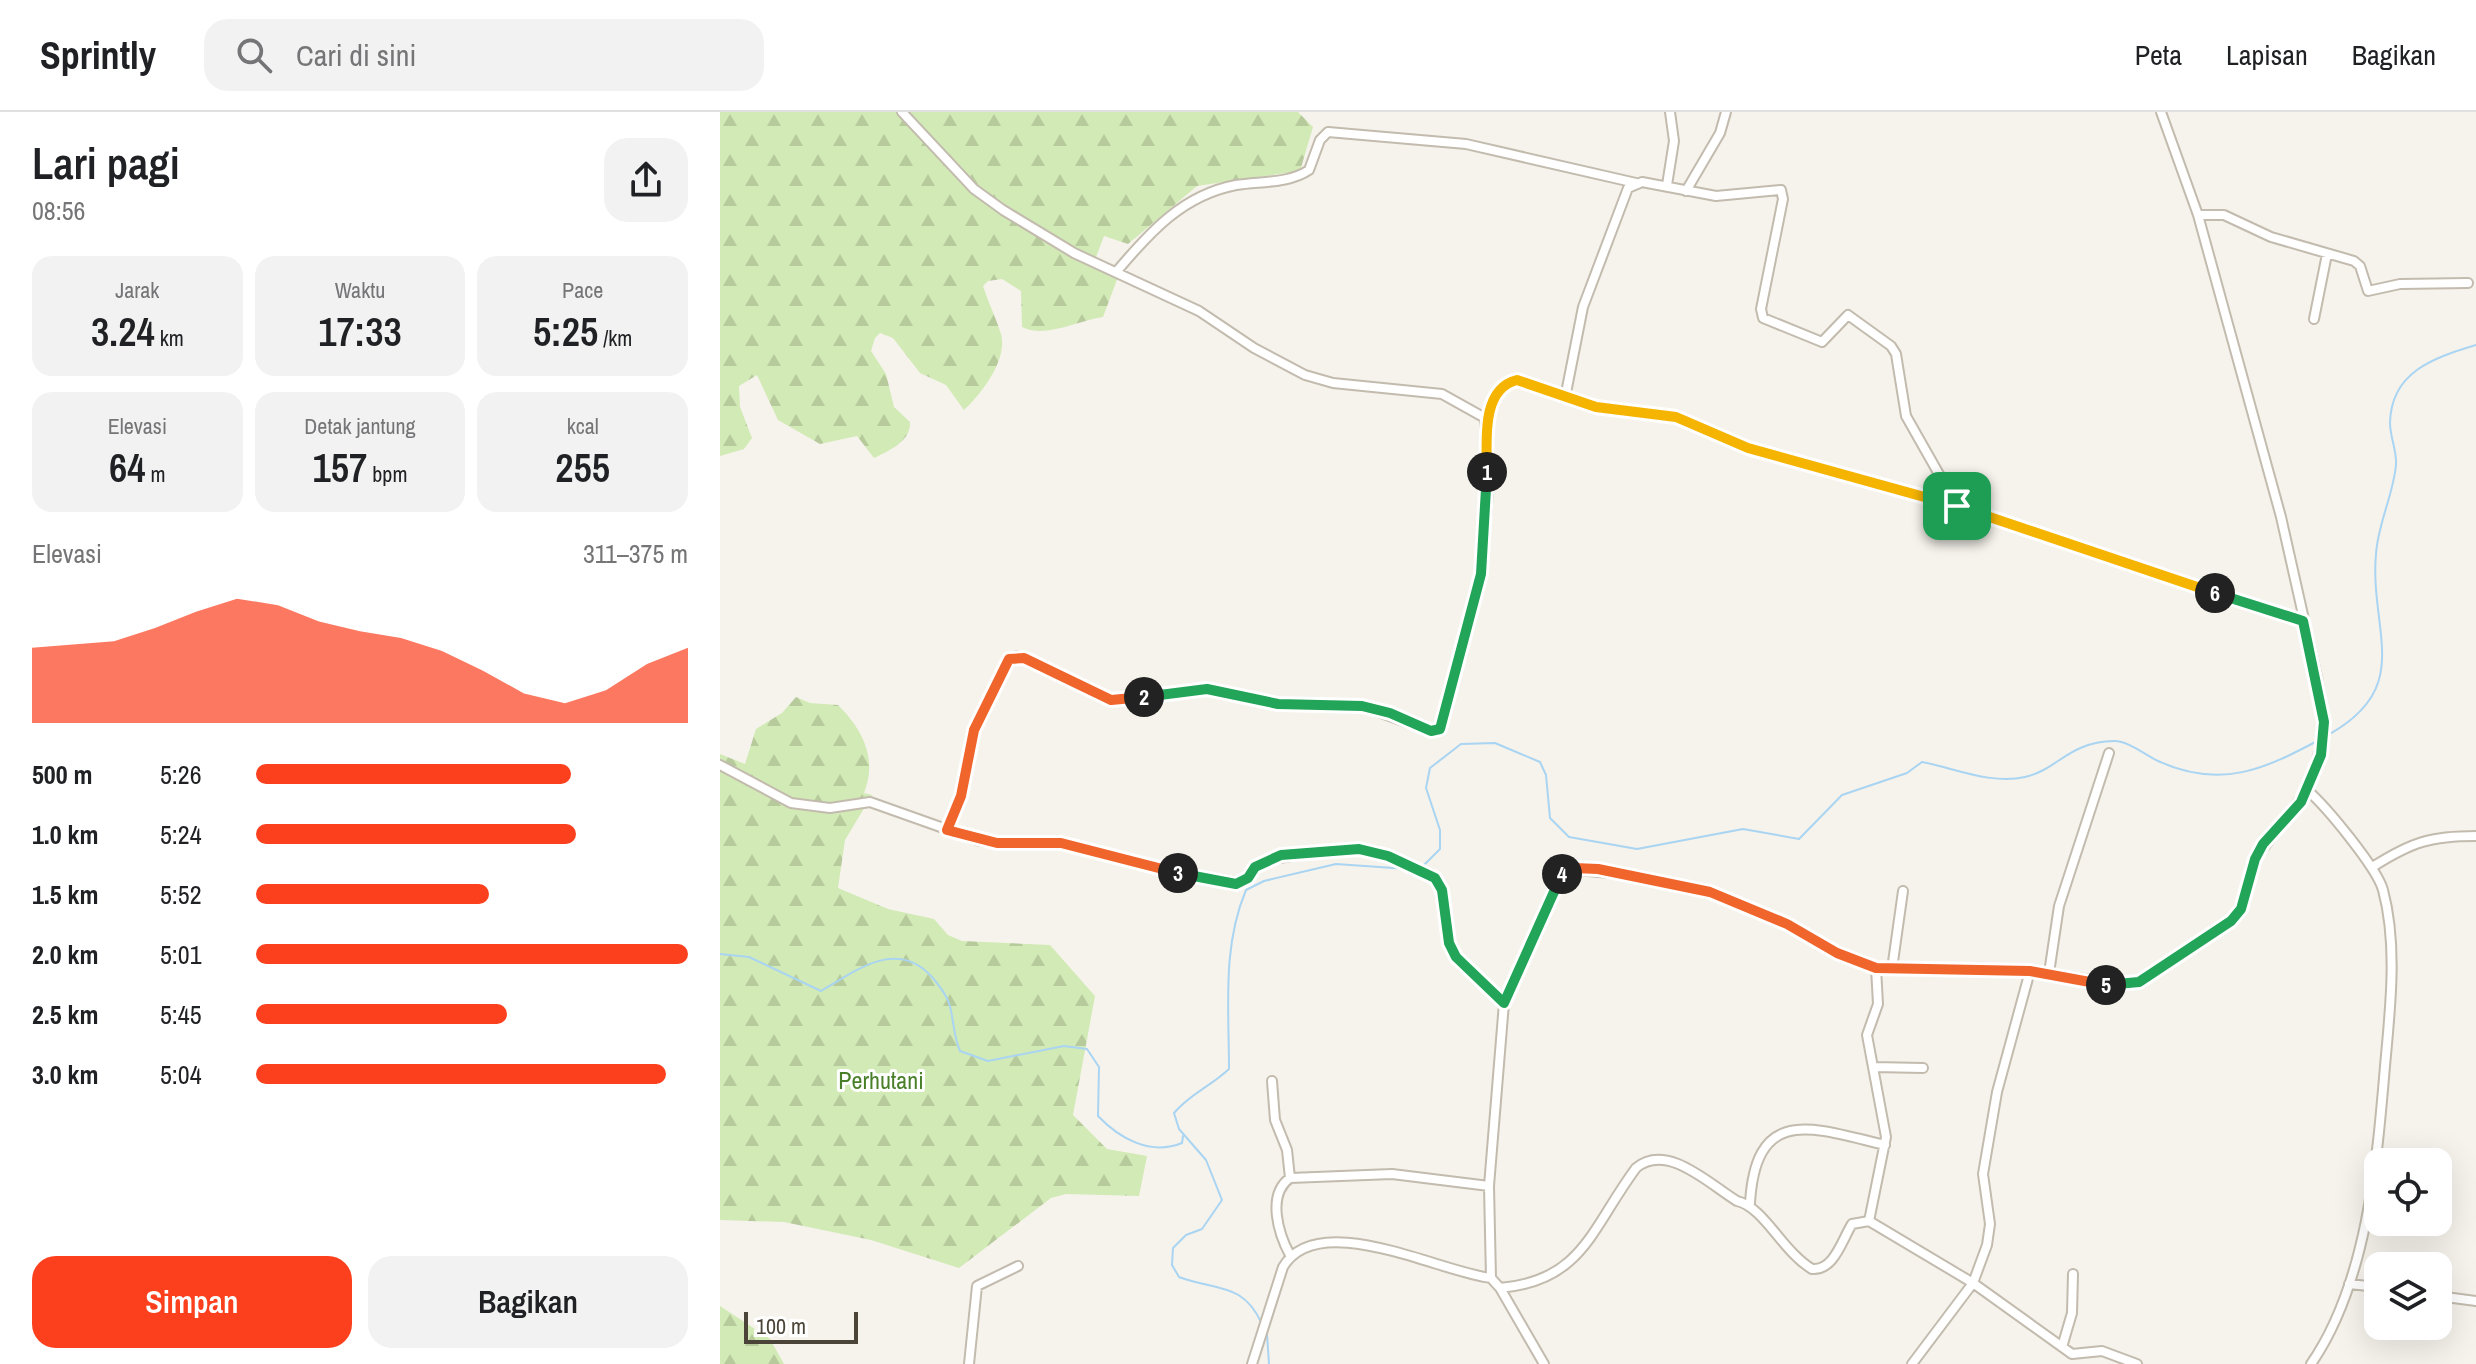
<!DOCTYPE html>
<html lang="id">
<meta charset="utf-8">
<style>
:root{--surface:#fff;--page:#f2f2f2;--text:#202124;--muted:#757577;--line:#e0e0e0;--accent:#fc3f1d}
body{margin:0;font-family:"Archivo Narrow",sans-serif;background:var(--page);color:var(--text);height:100vh;display:flex;flex-direction:column;font-size:30px;white-space:nowrap}
*{box-sizing:border-box;margin:0}
p{font-size:26px;color:var(--muted)}
.icon{flex:none;width:44px;height:44px;fill:none;stroke:currentColor;stroke-width:2;stroke-linecap:round;stroke-linejoin:round}
.map{position:relative;flex:1;overflow:hidden}
.panel{display:flex;flex-direction:column;background:var(--surface);width:720px}
.panel>*{flex:none}
.tools{position:absolute;left:1644px;top:1036px;display:grid;gap:16px}
.tools a{display:grid;place-items:center;width:88px;height:88px;border-radius:16px;background:var(--surface);box-shadow:0 8px 32px #0002;font-size:40px}
.scale{position:absolute;left:24px;bottom:20px;width:114px;box-sizing:border-box;padding-left:8px;border:4px solid #4b4439;border-top:0;font-size:22px;line-height:28px;white-space:nowrap;color:#4b4439;-webkit-text-stroke:6px #fff;paint-order:stroke}
.pin{position:absolute;display:grid;place-items:center;width:68px;height:68px;color:#fff;margin:-34px;border-radius:16px;box-shadow:0 4px 12px #0006}
.km{position:absolute;width:40px;height:40px;margin:-20px;border-radius:50%;background:#222;color:#fff;font-size:22px;line-height:40px;text-align:center}
.round{display:grid;place-items:center;flex:none;width:84px;height:84px;border-radius:24px;background:var(--page)}
.summary{display:flex;align-items:center;justify-content:space-between;height:136px;padding:0 32px}
h1{font-size:44px;font-weight:600;line-height:60px}
.figures{display:grid;grid-template-columns:repeat(3,1fr);gap:12px;height:136px;padding:8px 32px}
.figures div{display:grid;align-content:center;border-radius:20px;background:var(--page);text-align:center}
.figures b{font-size:40px;font-weight:600}
.figures small{font-size:22px;font-weight:400}
.figures p{font-size:22px}
.chart{height:224px;padding:16px 32px}
.chart p{display:flex;justify-content:space-between}
.chart svg{width:100%;height:144px;margin-top:8px;fill:var(--accent);opacity:.7}
.cta{display:flex;gap:16px;margin-top:auto;padding:16px 32px}
.cta a{flex:1;height:92px;border-radius:24px;background:var(--accent);color:#fff;font-size:32px;font-weight:600;line-height:92px;text-align:center}
.cta a+a{background:var(--page);color:var(--text)}
ul{padding:0 32px;list-style:none;font-size:26px}
li{display:grid;grid-template-columns:128px 96px 1fr;align-items:center;height:60px}
li i{height:20px;border-radius:10px;background:var(--accent)}
header{display:flex;align-items:center;gap:48px;box-sizing:border-box;height:112px;padding:0 40px;background:var(--surface);border-bottom:2px solid var(--line)}
header strong{font-size:38px}
nav{display:flex;gap:44px;margin-inline-start:auto;font-size:28px}
.search{width:560px;height:72px;background:var(--page);display:flex;align-items:center;gap:20px;box-sizing:border-box;padding:0 28px;border-radius:24px;color:var(--muted);font-size:30px}
main{display:flex;flex:1;min-height:0}
.map>svg:first-child{display:block}
.forest{fill:url(#forest-firs)}
.lines{fill:none;stroke-linecap:round;stroke-linejoin:round}
.stream{stroke:#a9d4f2;stroke-width:2}
.minor-casing{stroke:#c2bbae;stroke-width:12}
.minor{stroke:#fff;stroke-width:8}
.split-1-casing{stroke:#fff;stroke-width:16}
.split-2-casing{stroke:#fff;stroke-width:16}
.split-3-casing{stroke:#fff;stroke-width:16}
.split-4-casing{stroke:#fff;stroke-width:16}
.split-5-casing{stroke:#fff;stroke-width:16}
.split-6-casing{stroke:#fff;stroke-width:16}
.split-7-casing{stroke:#fff;stroke-width:16}
.split-1{stroke:#f5b400;stroke-width:10}
.split-2{stroke:#22a559;stroke-width:10}
.split-3{stroke:#f0652b;stroke-width:10}
.split-4{stroke:#22a559;stroke-width:10}
.split-5{stroke:#f0652b;stroke-width:10}
.split-6{stroke:#22a559;stroke-width:10}
.split-7{stroke:#f5b400;stroke-width:10}
.labels{text-anchor:middle;dominant-baseline:central;stroke-width:6;stroke-linejoin:round;paint-order:stroke}
.park-label{font-size:24px;fill:#4a7f2a;stroke:#fff}
</style>
<header>
<strong>Sprintly</strong>
<div class="search"><svg class="icon" aria-label="search" viewBox="0 0 24 24"><circle cx="10" cy="10" r="6"/><path d="M15 15l6 6"/></svg>Cari di sini</div>
<nav><a>Peta</a><a>Lapisan</a><a>Bagikan</a></nav>
</header>
<main>
<section class="panel">
<div class="summary"><div><h1>Lari pagi</h1><p>08:56</p></div><a class="round"><svg class="icon" aria-label="share" viewBox="0 0 24 24"><path d="M12 15V3M7 8l5-5 5 5M5 13v7h14v-7"/></svg></a></div>
<div class="figures">
<div><p>Jarak</p><b>3.24<small> km</small></b></div>
<div><p>Waktu</p><b>17:33</b></div>
<div><p>Pace</p><b>5:25<small> /km</small></b></div>
</div>
<div class="figures">
<div><p>Elevasi</p><b>64<small> m</small></b></div>
<div><p>Detak jantung</p><b>157<small> bpm</small></b></div>
<div><p>kcal</p><b>255</b></div>
</div>
<div class="chart"><p><span>Elevasi</span>311–375 m</p>
<svg viewBox="0 0 160 44" preserveAspectRatio="none"><path d="M0 44V21L10 20L20 19L30 15L40 10L50 6L60 8L70 13L80 16L90 18L100 22L110 28L120 35L130 38L140 34L150 26L160 21V44z"/></svg>
</div>
<ul>
<li><b>500 m</b>5:26<i style="width:73%"></i></li>
<li><b>1.0 km</b>5:24<i style="width:74%"></i></li>
<li><b>1.5 km</b>5:52<i style="width:54%"></i></li>
<li><b>2.0 km</b>5:01<i style="width:100%"></i></li>
<li><b>2.5 km</b>5:45<i style="width:58%"></i></li>
<li><b>3.0 km</b>5:04<i style="width:95%"></i></li>
</ul>
<div class="cta"><a>Simpan</a><a>Bagikan</a></div>
</section>
<div class="map">
<svg width="1756" height="1252" viewBox="0 0 1756 1252">
<defs>
<pattern id="forest-firs" width="22" height="20" patternUnits="userSpaceOnUse" patternTransform="scale(2)"><rect width="22" height="20" fill="#d2eab5"/><path d="M5 1l3.5 6h-7zM16 11l3.5 6h-7z" fill="#b6ca9c"/></pattern>
</defs>
<rect width="100%" height="100%" fill="#f6f3ec"/>
<path class="forest" d="M0 0H578L593 15 580 59 477 74 408 132 384 124 373 153 398 165 383 205C359 208 325 227 302 215L301 179 282 167 268 169 263 174C268 190 276 206 281 222 288 248 261 282 244 298L226 273 200 261 173 226 160 221 155 226 151 239 166 262 174 295 190 310C191 329 169 339 154 346L137 324 100 332 58 308 37 263 19 274 20 295 32 326 24 337 0 344Z
M76 585 90 591 118 593C142 617 158 646 144 681L152 683 125 728 118 776 168 797 214 807 228 823 242 829 330 833 375 884 353 1003 387 1037 427 1044 419 1084 346 1082 331 1086 239 1156 151 1128 64 1110 0 1108V642L25 652 36 617 62 601Z
M0 1194 50 1227 64 1252H0Z"/>
<g class="lines">
<path class="stream" d="M1606 624C1696 576 1649 519 1656 442 1658 411 1673 384 1676 353 1677 339 1670 325 1670 311 1671 260 1713 246 1756 233
M702 755 720 737V718L706 676 710 656 741 632 775 631 820 650 826 663 830 706 849 725 917 737 1023 717 1079 727 1122 683 1187 661 1202 650C1234 656 1272 673 1305 665 1339 657 1348 630 1394 629 1409 629 1425 643 1438 649 1501 678 1545 657 1601 627
M0 842 29 845 101 879C137 858 177 826 212 865 218 872 226 882 229 891 234 907 233 923 240 939L268 949 344 934 367 937 379 955 378 1004C399 1026 430 1044 462 1031L463 1024
M542 1212C523 1170 497 1179 459 1165L452 1153 453 1136 466 1123 482 1117 502 1088 486 1048 459 1017 454 1001C470 982 491 974 509 957 509 896 502 835 526 778L544 769 616 752 688 757
M547 1222 549 1252"/>
<g class="minor-casing">
<path id="minor" d="M182 0 254 77 283 98 354 141 479 199 534 236 585 263 613 271 722 282 765 306 781 276 797 268 876 295 956 305 1028 336 1237 394 1583 509
M1441 0 1478 103 1561 405 1597 565 1604 610 1602 632 1587 678C1606 694 1657 756 1663 778 1678 834 1670 898 1665 954 1657 1050 1647 1171 1591 1252
M947 73 954 29 950 0
M966 79 1000 21 1006 0
M1478 103H1504L1551 125 1634 149 1640 154 1648 179 1680 172 1748 171
M397 159C430 120 463 83 516 73 540 69 568 72 589 58L600 28 608 20 746 32 916 71
M1594 207 1607 142
M845 286 863 195 908 76 922 70 996 84 1061 78 1063 87 1041 197 1043 206 1102 230 1128 203 1171 234 1176 242 1186 304 1237 394
M0 653 71 691 110 696 150 690 260 729 341 731 438 757 521 771 535 755 547 748 618 737 656 739 711 762 722 778 729 831 736 845 784 891
M227 718 241 684 254 618 289 547 297 544 391 588 487 577 558 592 642 594 711 619 720 617 761 462 768 381 765 306
M1654 754C1692 730 1711 724 1756 724
M1172 857 1183 779
M1329 861 1339 794 1389 641
M1154 955 1203 956
M552 969 555 1008 567 1038 570 1066
M1030 1091C1036 992 1093 1016 1165 1033
M1149 1109 1166 1025 1147 923 1158 892 1156 856
M570 1143C559 1123 546 1083 570 1066L672 1062 769 1074
M771 1166 780 1176 824 1252
M1629 1172 1658 1175
M780 1176C863 1169 872 1115 916 1056 947 1030 989 1072 1017 1089 1044 1095 1062 1139 1092 1157 1114 1159 1122 1128 1132 1112L1149 1109 1253 1171 1352 1242 1382 1239 1417 1252
M1718 1184 1756 1189
M1342 1235 1352 1201 1353 1162
M249 1252 257 1174 298 1154
M532 1252 563 1155C598 1096 719 1160 771 1166L769 1074 784 891 817 822 839 766 847 757 921 764 990 780 1067 812 1117 841 1156 856 1310 859 1404 873 1419 870 1446 853 1518 802 1535 747 1587 678
M1192 1252 1253 1171 1267 1133 1270 1112 1263 1062 1277 980 1310 859"/>
</g>
<use href="#minor" class="minor"/>
</g>
<g class="lines">
<g class="split-1-casing">
<path id="split-1" d="M767 360C767 332 760 277 797 268L876 295 956 305 1028 336 1237 394"/>
</g>
<g class="split-2-casing">
<path id="split-2" d="M424 585 487 577 558 592 642 594 670 601 711 619 720 617 761 462 767 360"/>
</g>
<g class="split-3-casing">
<path id="split-3" d="M424 585 391 588 304 546 289 547 254 618 241 684 227 718 277 731H341L458 761"/>
</g>
<g class="split-4-casing">
<path id="split-4" d="M458 761 516 772 528 766 535 755 561 743 639 737 668 744 715 766 722 778 729 831 736 845 784 891 842 762"/>
</g>
<g class="split-5-casing">
<path id="split-5" d="M842 762 854 756 878 757 990 780 1067 812 1117 841 1156 856 1310 859 1386 873"/>
</g>
<g class="split-6-casing">
<path id="split-6" d="M1386 873 1419 870 1511 809 1521 797 1535 747 1543 732 1581 690 1601 643 1604 610 1583 509 1495 481"/>
</g>
<g class="split-7-casing">
<path id="split-7" d="M1237 394 1495 481"/>
</g>
<use href="#split-1" class="split-1"/>
<use href="#split-2" class="split-2"/>
<use href="#split-3" class="split-3"/>
<use href="#split-4" class="split-4"/>
<use href="#split-5" class="split-5"/>
<use href="#split-6" class="split-6"/>
<use href="#split-7" class="split-7"/>
</g>
<g class="labels">
<g class="park-label">
<text x="161" y="968">Perhutani</text>
</g>
</g>
</svg>
<div class="tools">
<a><svg class="icon" aria-label="locate" viewBox="0 0 24 24"><circle cx="12" cy="12" r="6"/><path d="M12 2v4M12 18v4M2 12h4M18 12h4"/></svg></a>
<a><svg class="icon" aria-label="layers" viewBox="0 0 24 24"><path d="M12 4l9 5-9 5-9-5zM3 14l9 5 9-5"/></svg></a>
</div>
<div class="scale">100 m</div>
<div class="pin" style="left:1237px;top:394px;background:#1e9e55"><svg class="icon" aria-label="arrive" viewBox="0 0 24 24"><path d="M6 21V4h12l-3 4 3 4H6"/></svg></div>
<b class="km" style="left:767px;top:360px">1</b>
<b class="km" style="left:424px;top:585px">2</b>
<b class="km" style="left:458px;top:761px">3</b>
<b class="km" style="left:842px;top:762px">4</b>
<b class="km" style="left:1386px;top:873px">5</b>
<b class="km" style="left:1495px;top:481px">6</b>
</div>
</main>
